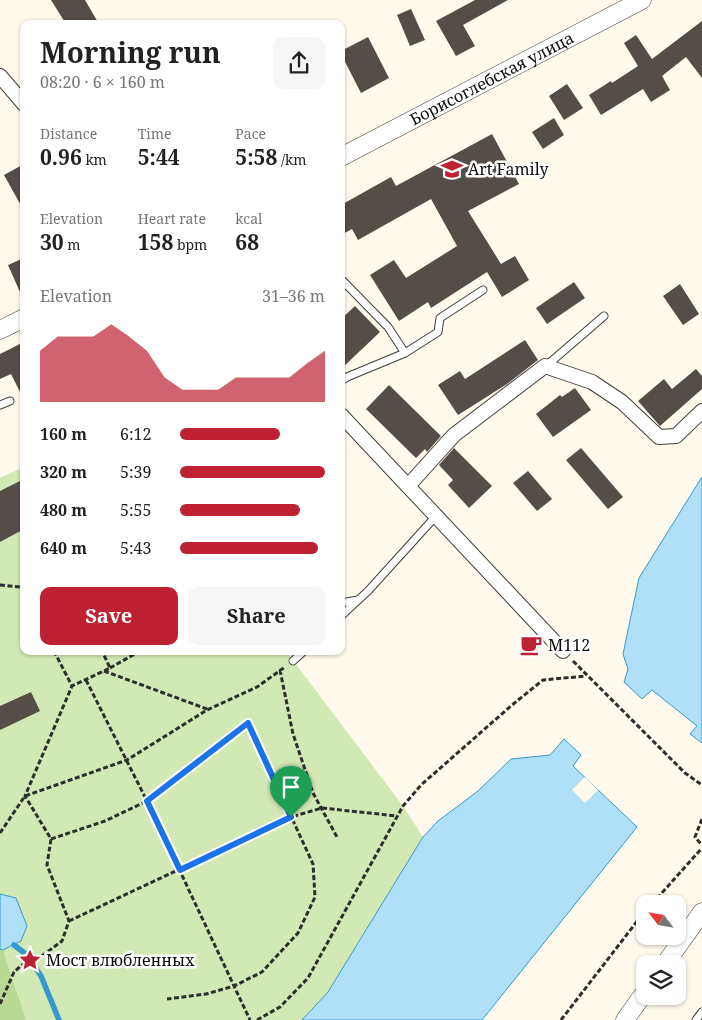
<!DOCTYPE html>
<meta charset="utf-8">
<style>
:root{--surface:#fff;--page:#f6f6f6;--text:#222;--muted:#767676;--accent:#be2232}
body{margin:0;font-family:"Noto Serif",serif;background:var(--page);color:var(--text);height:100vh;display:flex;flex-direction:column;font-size:19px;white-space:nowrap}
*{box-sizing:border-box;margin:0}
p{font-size:16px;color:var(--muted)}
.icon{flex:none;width:28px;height:28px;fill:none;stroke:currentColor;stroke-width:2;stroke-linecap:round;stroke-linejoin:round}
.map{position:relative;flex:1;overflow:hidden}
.sheet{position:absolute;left:20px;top:20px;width:325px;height:635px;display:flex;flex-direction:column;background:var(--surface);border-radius:10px;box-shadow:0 1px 4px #0004}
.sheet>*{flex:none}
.needle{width:32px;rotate:301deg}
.controls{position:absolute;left:636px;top:895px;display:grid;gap:10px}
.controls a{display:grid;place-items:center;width:50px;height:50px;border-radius:10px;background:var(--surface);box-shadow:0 1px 4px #0004;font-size:25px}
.pin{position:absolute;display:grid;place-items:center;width:42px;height:42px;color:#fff;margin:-51px -21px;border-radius:50% 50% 50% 0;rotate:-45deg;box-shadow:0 0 5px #0007}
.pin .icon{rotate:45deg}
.round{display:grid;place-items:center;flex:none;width:52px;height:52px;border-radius:10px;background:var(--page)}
.head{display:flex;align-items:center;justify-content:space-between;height:85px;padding:0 20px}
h1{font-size:28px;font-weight:700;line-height:38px}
.figures{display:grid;grid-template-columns:repeat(3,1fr);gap:8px;height:85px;padding:5px 20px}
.figures div{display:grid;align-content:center}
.figures b{font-size:21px;font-weight:700}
.figures small{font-size:14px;font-weight:400}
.figures p{font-size:14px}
.chart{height:140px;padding:10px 20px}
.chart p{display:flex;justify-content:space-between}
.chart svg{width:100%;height:90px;margin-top:5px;fill:var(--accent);opacity:.7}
.action{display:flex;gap:10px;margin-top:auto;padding:10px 20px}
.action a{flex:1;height:58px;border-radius:10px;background:var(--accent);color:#fff;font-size:20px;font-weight:700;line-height:58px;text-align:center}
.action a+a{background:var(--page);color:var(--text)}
ul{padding:0 20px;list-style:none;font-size:16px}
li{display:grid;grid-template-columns:80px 60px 1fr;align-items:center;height:38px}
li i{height:12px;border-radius:6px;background:var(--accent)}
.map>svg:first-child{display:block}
.green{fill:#d3e9b5}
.forest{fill:#b7da94}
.water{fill:#afe0f7;stroke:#3599cf}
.pier{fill:#fffaeb}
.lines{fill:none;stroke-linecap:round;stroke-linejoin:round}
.stream{stroke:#3599cf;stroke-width:5.5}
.building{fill:#554d48}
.service-casing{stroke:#3f3f3f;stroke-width:9}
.minor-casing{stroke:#3f3f3f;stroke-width:16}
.tertiary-casing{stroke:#3f3f3f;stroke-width:19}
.path{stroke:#2e2e2e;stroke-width:3;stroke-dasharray:5 2.5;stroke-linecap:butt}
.service{stroke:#fff;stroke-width:7}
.minor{stroke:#fff;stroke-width:14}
.tertiary{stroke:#fff;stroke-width:18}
.route-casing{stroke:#fff;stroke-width:10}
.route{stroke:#1a73e8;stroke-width:6}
.labels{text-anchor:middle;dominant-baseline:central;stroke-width:5;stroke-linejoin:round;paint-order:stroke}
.street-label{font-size:16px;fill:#0c0c0c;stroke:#fff}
.poi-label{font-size:16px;fill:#0c0c0c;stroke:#fff;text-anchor:start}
</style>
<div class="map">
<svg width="702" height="1020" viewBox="0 0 702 1020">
<rect width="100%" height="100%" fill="#fffaeb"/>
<path class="green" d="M24 467V651H286L403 806 423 837 328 992 302 1020H0V478Z"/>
<path class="forest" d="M0 949 3 951 26 1020H0Z"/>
<path class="water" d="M702 477V743L690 734 697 726 652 690 642 699 624 682 628 669 623 654 639 578Z
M564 739 581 755 573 766 637 827 482 1020H302L328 992 423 837 438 821 478 791 511 759 550 755Z
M0 894 16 898 27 926 21 941 3 950 0 949Z"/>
<path class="pier" d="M585 777 598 790 585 803 572 790Z"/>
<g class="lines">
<path class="stream" d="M14 945 27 955 41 976 59 1020"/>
</g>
<path class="building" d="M51 0H85L99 24H66Z
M475 0H508L463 25 475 46 456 56 436 21Z
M411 9 425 40 410 46 397 15Z
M702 21V78L686 57 662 76 670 90 651 102 643 89 601 115 589 95 611 81 612 83 638 66 624 43 636 35 652 59Z
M368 37 389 78 361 93 341 54V51Z
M567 84 583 108 564 120 549 96Z
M554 118 564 135 543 149 532 132Z
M492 134 519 184 468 211 501 264 515 256 529 280 502 297 487 272 431 308 428 302 399 321 370 275 394 260 406 278 457 246 431 199 358 240 352 229 341 235V205L391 177 396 186Z
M24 164V211L4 175Z
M24 258V301L8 265Z
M574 282 585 298 547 324 536 308Z
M680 284 699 314 683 325 663 296Z
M355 306 380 332 341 369V319Z
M525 340 538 360 507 384 458 415 438 385 460 371 465 379Z
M24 342V400L11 374 0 379V354Z
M696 369 702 376V389L660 426 638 401 664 379 672 389Z
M389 385 441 436 427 452 425 449 416 458 366 409Z
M575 388 591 410 553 437 536 414 560 395 562 397Z
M454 448 492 486 469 508 448 485 453 480 439 465Z
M581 448 623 497 608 509 566 460Z
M528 471 552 499 537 511 513 483Z
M24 479V529L0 542V491Z
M31 692 40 711 0 730V706Z"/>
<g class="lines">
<g class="service-casing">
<path id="service" d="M341 279 388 327 405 353
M546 366 604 316
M341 381 347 377 405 353 438 332 440 318 483 290
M0 405 10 401
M341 603 358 600
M341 616 368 591 436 516
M293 661 304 651
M696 1020 702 1012"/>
</g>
<g class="minor-casing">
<path id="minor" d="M0 76 24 104
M341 415 563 651
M408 486 454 435 545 366 592 382 622 402 659 437 676 436 702 411"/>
</g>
<g class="tertiary-casing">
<g id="tertiary">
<path id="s1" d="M341 157 642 0"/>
<path d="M0 330 24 318"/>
<path d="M665 964 702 912"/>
<path d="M625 1020 645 992"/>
</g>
</g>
<path class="path" d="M0 585 20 587
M24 585 20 587 24 594
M54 651 72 686 110 668 102 651
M573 661 685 773 702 785
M110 668 140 651
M280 670 293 734 313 793 337 837
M104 671 207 709
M86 680 147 801 250 1020
M702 819 695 837 702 845
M0 833 25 796 127 760 207 710 257 687 285 667
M51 839 105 821 147 801 248 723 313 864 315 897 298 933 262 972 234 986 206 994 167 999
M652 904 702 848
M69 921 291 817 322 808 397 816
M0 1004 14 972 23 964 42 956 62 941 69 921 47 865 51 839 25 796 72 686
M257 1020 280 1007 308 978 403 806 421 785 512 705 543 680 586 676
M561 1020 645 911"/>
<use href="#service" class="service"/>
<use href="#minor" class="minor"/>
<use href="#tertiary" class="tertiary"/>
</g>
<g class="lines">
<g class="route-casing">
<path id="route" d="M248 723 291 817 180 870 147 801Z"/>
</g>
<use href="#route" class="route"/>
</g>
<defs>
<g id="school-bare" transform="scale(1.725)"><path d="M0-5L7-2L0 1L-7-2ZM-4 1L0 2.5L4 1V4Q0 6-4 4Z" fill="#be2232" stroke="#fff" stroke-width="2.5" paint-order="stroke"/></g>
<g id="cafe-bare" transform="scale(1.725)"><path d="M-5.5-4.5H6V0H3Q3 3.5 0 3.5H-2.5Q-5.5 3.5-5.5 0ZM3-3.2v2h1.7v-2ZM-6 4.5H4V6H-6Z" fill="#be2232" stroke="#fff" stroke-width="2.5" paint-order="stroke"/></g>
<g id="sight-bare" transform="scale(1.725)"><path d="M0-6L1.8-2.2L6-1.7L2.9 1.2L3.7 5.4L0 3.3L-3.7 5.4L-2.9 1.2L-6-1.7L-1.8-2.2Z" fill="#be2232" stroke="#fff" stroke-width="2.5" paint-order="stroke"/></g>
</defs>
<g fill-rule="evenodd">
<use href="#school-bare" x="452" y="169"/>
<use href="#cafe-bare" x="531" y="645"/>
<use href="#sight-bare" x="30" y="960"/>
</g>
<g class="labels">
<g class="street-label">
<text stroke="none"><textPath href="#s1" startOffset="170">Борисоглебская улица</textPath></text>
</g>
<g class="poi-label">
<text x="468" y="169">Art Family</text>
<text x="548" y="645">М112</text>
<text x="46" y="960">Мост влюбленных</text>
</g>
</g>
</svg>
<div class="controls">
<a><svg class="needle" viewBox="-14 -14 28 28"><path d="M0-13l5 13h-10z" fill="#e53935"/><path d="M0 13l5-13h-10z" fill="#767676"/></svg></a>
<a><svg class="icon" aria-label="layers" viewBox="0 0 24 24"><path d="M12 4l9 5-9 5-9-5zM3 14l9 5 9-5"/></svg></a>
</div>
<div class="pin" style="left:291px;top:817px;background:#1e9e55"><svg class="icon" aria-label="arrive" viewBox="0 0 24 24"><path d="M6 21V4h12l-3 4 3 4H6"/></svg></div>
<section class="sheet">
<div class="head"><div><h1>Morning run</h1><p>08:20 · 6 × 160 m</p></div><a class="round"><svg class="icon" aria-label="share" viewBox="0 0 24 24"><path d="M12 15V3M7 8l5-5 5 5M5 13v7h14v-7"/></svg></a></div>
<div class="figures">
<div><p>Distance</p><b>0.96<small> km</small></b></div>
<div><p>Time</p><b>5:44</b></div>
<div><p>Pace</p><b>5:58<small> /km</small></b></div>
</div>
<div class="figures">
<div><p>Elevation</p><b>30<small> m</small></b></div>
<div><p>Heart rate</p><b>158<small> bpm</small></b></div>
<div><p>kcal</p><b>68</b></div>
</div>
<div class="chart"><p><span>Elevation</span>31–36 m</p>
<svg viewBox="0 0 160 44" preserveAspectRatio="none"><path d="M0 44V19L10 12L20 12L30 12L40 6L50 12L60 19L70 32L80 38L90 38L100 38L110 32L120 32L130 32L140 32L150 25L160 19V44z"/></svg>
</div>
<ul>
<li><b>160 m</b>6:12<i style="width:69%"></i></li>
<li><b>320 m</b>5:39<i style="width:100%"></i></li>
<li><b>480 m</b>5:55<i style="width:83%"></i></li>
<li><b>640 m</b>5:43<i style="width:95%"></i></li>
</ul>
<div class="action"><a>Save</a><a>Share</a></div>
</section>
</div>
